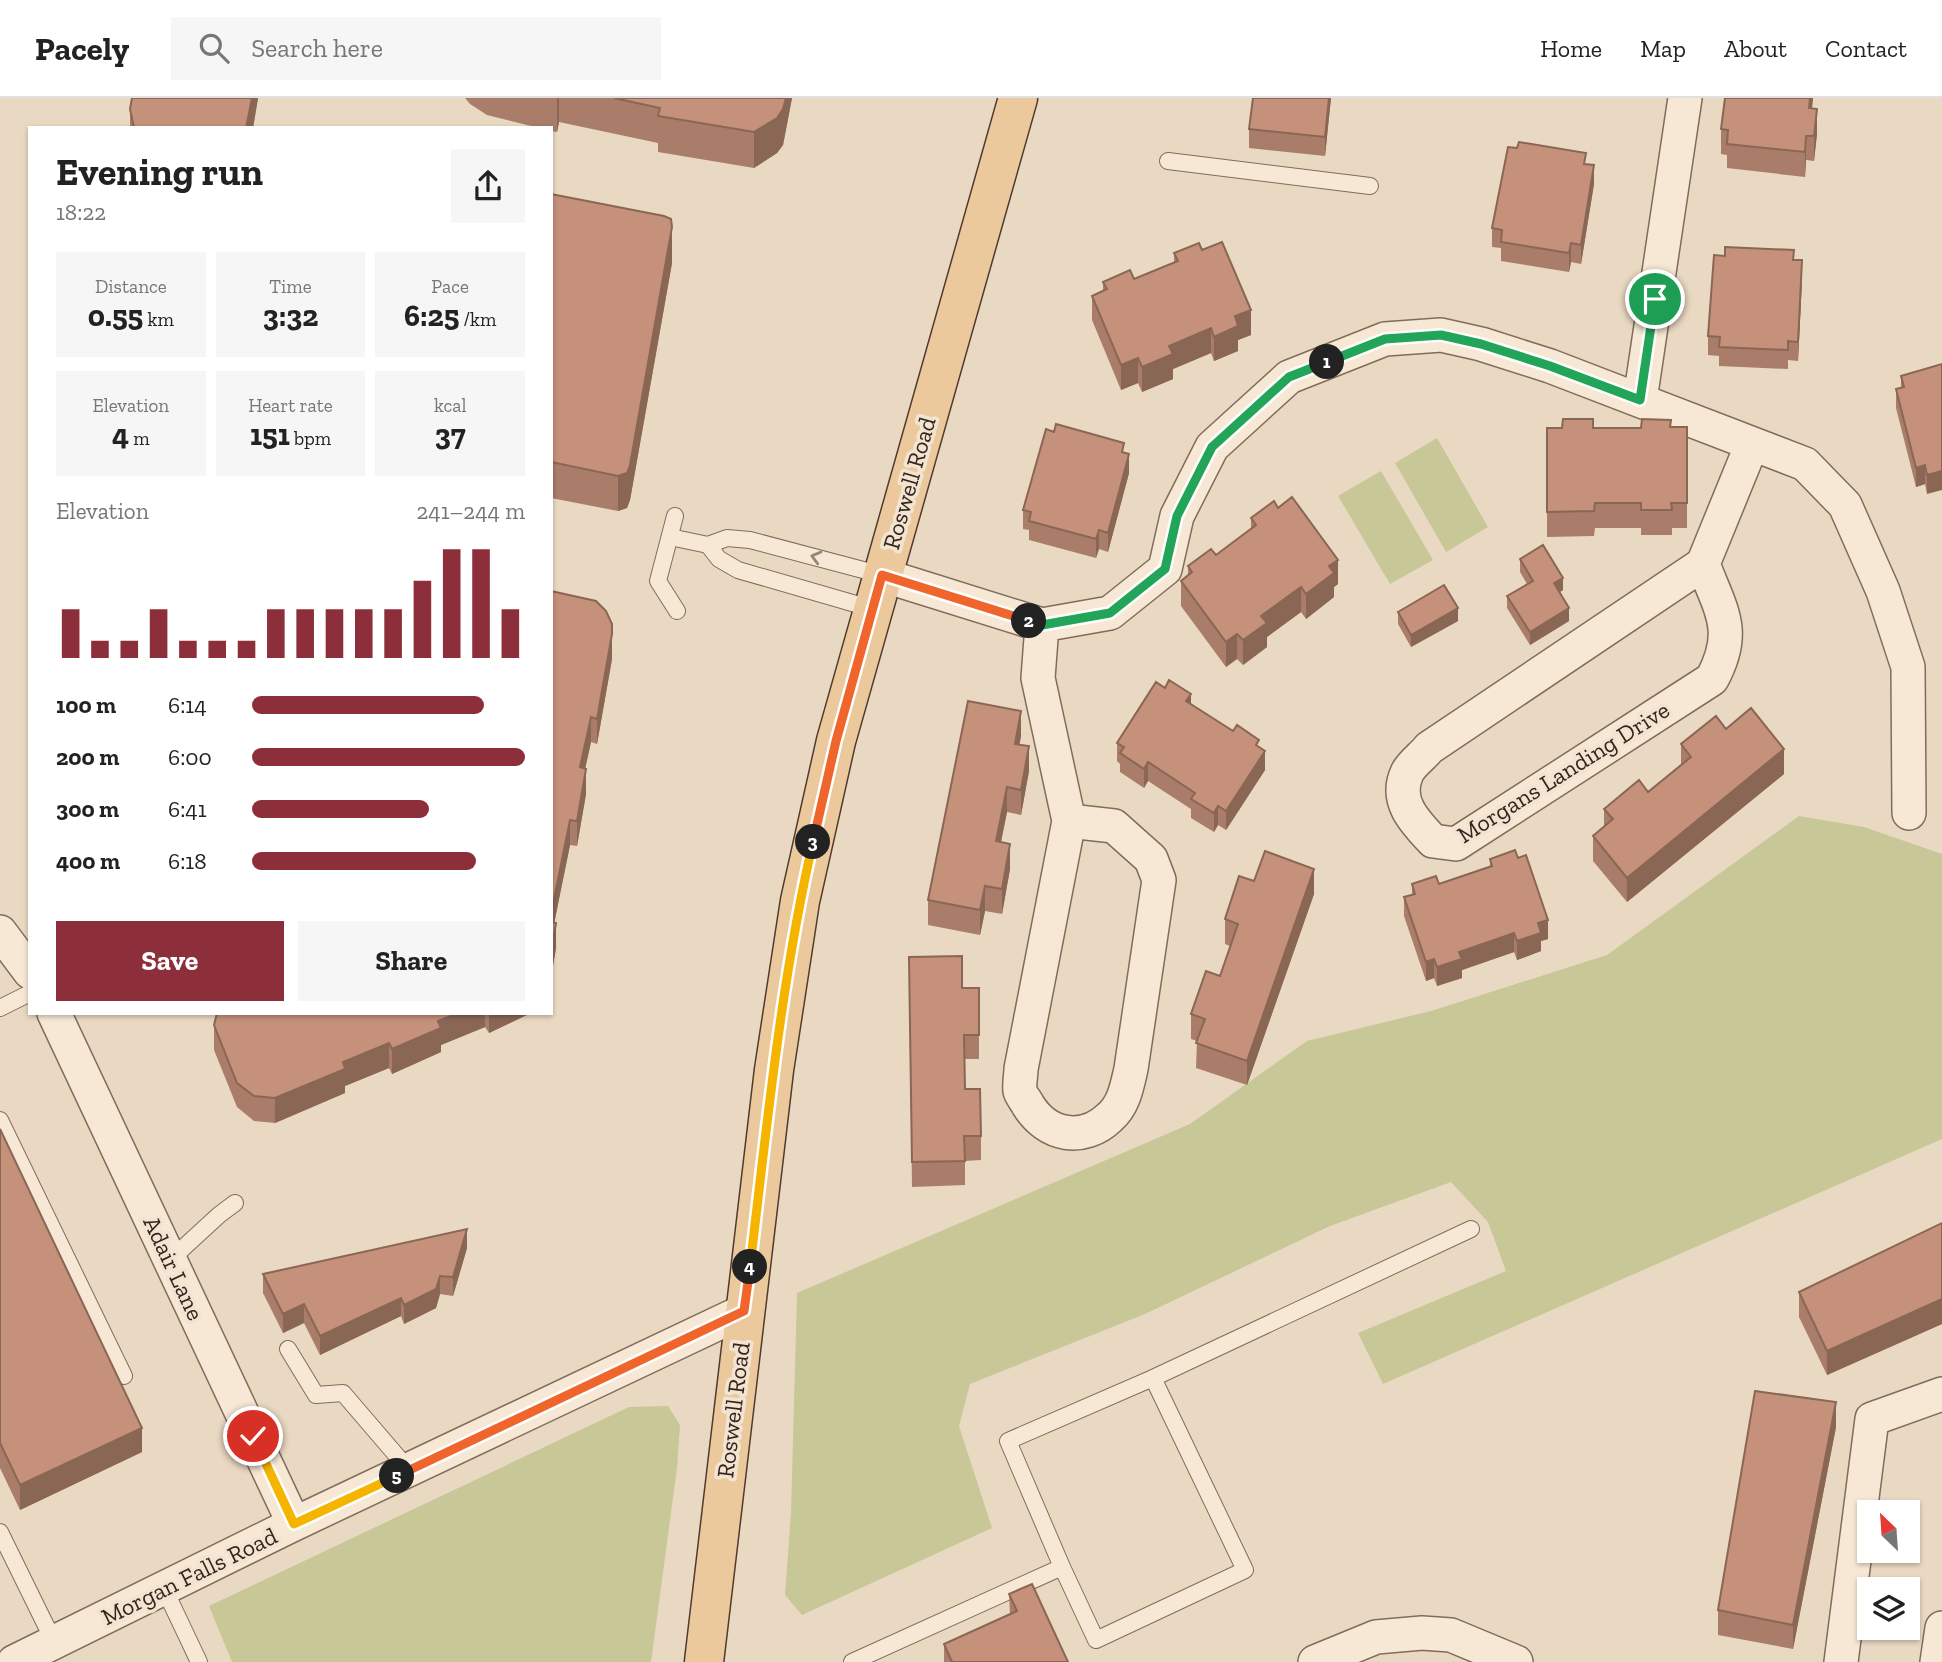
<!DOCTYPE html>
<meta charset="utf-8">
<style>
:root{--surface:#fff;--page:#f6f6f6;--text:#222;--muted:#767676;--line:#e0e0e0;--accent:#8c2f3b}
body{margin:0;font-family:"Zilla Slab",serif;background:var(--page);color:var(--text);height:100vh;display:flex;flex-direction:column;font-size:26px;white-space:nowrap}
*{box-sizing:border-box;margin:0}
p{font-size:23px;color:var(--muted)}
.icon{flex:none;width:38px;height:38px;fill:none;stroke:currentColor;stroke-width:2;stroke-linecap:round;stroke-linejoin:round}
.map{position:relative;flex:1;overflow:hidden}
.details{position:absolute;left:28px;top:28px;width:525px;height:889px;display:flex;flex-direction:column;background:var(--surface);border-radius:0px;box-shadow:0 2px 5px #0004}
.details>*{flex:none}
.needle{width:46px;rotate:335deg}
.tools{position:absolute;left:1857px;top:1402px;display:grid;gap:14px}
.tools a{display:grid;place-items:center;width:63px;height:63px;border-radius:0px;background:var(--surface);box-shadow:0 2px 5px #0004;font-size:35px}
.pin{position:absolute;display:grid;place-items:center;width:60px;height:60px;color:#fff;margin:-30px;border:4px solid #fff;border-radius:50%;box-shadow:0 2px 7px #0007}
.km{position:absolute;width:35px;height:35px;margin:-18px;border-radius:50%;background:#222;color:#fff;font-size:19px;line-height:35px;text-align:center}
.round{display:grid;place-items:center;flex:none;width:74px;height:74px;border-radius:0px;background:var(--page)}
.summary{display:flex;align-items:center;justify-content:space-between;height:119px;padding:0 28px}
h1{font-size:38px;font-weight:700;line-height:52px}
.stats{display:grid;grid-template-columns:repeat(3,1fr);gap:10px;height:119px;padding:7px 28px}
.stats div{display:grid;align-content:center;border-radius:0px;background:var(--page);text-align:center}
.stats b{font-size:30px;font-weight:700}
.stats small{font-size:19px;font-weight:400}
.stats p{font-size:19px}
.chart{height:196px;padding:14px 28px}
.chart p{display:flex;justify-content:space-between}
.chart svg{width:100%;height:126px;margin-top:7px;stroke:var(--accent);stroke-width:6}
.primary-button{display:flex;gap:14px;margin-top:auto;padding:14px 28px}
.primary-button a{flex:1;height:80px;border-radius:0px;background:var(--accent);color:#fff;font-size:28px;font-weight:700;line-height:80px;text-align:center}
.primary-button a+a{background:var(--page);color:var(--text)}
ul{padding:0 28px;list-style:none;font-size:23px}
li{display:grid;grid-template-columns:112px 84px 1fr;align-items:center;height:52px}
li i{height:18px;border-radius:9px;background:var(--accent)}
header{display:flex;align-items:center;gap:42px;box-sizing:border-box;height:98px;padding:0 35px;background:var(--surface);border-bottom:2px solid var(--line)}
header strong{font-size:33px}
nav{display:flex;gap:38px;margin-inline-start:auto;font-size:24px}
.search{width:490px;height:63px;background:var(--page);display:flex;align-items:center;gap:18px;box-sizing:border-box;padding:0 24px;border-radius:0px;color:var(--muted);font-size:26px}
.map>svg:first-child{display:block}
.green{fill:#c7c797}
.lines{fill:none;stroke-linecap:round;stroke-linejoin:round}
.service-casing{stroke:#826b5b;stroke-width:18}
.minor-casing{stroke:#826b5b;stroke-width:36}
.primary-casing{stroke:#503a2f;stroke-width:41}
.service{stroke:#f6e8d4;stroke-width:16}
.minor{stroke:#f6e8d4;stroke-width:33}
.primary{stroke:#ebc99c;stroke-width:38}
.wall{fill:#a97d69}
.shaded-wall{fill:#8a6655}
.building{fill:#c5917a;stroke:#8a6655;stroke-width:2}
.oneway{stroke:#948679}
.split-1-casing{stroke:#fff;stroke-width:14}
.split-2-casing{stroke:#fff;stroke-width:14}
.split-3-casing{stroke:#fff;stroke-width:14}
.split-4-casing{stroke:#fff;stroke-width:14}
.split-5-casing{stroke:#fff;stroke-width:14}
.split-6-casing{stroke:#fff;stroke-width:14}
.split-1{stroke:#22a559;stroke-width:9}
.split-2{stroke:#22a559;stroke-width:9}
.split-3{stroke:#f0652b;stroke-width:9}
.split-4{stroke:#f5b400;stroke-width:9}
.split-5{stroke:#f0652b;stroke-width:9}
.split-6{stroke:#f5b400;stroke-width:9}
.labels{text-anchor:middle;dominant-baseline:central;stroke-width:7;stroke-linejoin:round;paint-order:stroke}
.street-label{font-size:24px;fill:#33251e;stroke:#f2e4d1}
</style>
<header>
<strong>Pacely</strong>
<div class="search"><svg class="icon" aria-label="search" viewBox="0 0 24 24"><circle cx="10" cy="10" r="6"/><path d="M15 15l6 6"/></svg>Search here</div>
<nav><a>Home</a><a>Map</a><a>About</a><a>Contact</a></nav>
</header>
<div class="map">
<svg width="1942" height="1564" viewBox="0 0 1942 1564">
<rect width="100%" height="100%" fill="#ead9c2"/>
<path class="green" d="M1437 340 1488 429 1446 454 1395 365Z
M1381 373 1433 462 1390 486 1338 398Z
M1799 718 1864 729 1942 756V1041L1383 1286 1358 1235 1506 1173 1488 1124 1451 1084 1330 1128 1145 1216 970 1286 959 1328 992 1430 802 1517 785 1497 791 1414 797 1195 1190 1026 1307 943 1431 913 1607 857Z
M668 1308 680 1327 677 1370 651 1564H232L209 1508 629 1309Z"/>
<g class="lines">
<g class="service-casing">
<path id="service" d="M1168 63 1370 88
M675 418 658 483 677 513
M670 439 708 447 727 440 750 442 882 477
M708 447 719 461 738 472 873 511
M0 910 30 895
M0 1022 124 1278
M170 1162 219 1117 235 1105
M288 1251 316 1297 343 1295 409 1372
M0 1434 54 1544
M1062 1469 1008 1343 1153 1280
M164 1490 199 1564
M852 1564 1062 1469 1096 1542 1245 1472 1153 1280 1471 1131"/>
</g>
<g class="minor-casing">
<path id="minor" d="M1640 302 1685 0
M1703 466C1721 513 1738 533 1712 581L1456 746 1433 743C1415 724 1394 703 1407 675 1411 666 1423 658 1429 650L1703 466 1752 346
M882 477 1042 527 1110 515 1165 471 1177 418 1212 349 1289 279 1385 241 1441 237 1481 246 1550 268 1805 366 1845 407 1883 493 1908 569 1909 715
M1042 527 1038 580 1069 723 1021 971C1021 977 1019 986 1020 993 1021 997 1026 1003 1028 1007 1047 1038 1083 1045 1110 1019 1124 1007 1127 988 1131 971L1159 782 1151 761 1114 728 1069 723
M0 834 30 874
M54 915 294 1426
M14 1564 294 1426 744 1213
M1315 1564 1376 1539 1422 1535 1451 1537 1516 1564
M1841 1564 1872 1321 1942 1296
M1937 1564 1942 1530"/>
</g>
<g class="primary-casing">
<path id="primary" d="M704 1564 774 972 800 803 836 643 1018 0"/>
</g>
<use href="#service" class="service"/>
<use href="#minor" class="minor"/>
<use href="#primary" class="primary"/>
</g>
<path class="wall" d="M258 0 253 30H130V11Z
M465 0H792L783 47 777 55 754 70 658 54V45L559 24 557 34 551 33V30H539L487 17 470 6Z
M1331 0 1325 58 1249 50V31Z
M1725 0H1813L1812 11 1817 36 1814 63 1806 62 1805 79 1727 70V57L1721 56V31Z
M1586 66 1594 86 1581 166 1571 164 1569 174 1501 163V150L1492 149V130Z
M551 96 672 165 630 402 627 410 618 413 551 400Z
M1202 152 1251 237 1238 242V253L1214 263 1211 255 1173 271V281L1142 294 1138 285 1121 292 1092 222V198L1103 193V184L1134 181 1174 164V155Z
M1725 158 1794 162 1802 181 1798 263 1788 262V271L1719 268V258L1708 257V238Z
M1942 266 1927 396 1925 386 1916 389 1896 310V291L1901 289V278Z
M1671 329H1687V430H1672V437H1641V430H1595L1594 438 1547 439V330H1641Z
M1124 354 1129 375 1108 454 1099 451 1096 460 1029 442V432L1023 431V412Z
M1251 420 1338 486 1334 489V499L1306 521 1301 514 1267 539V549L1243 567 1237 561 1226 569 1181 508V483L1188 477V468L1216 457 1251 431Z
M1520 461 1563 492 1559 494 1569 523 1530 547 1507 510V498L1527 486 1520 474Z
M551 493 612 561 597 646 591 644 585 671 586 696 577 748 570 747 554 825 556 850 551 879Z
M1398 514 1458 523 1411 549 1398 526Z
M1191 606 1259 649 1265 672 1226 732 1218 727 1214 734 1191 720V711L1148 683 1144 690 1120 674V666L1117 663V645Z
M1726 631 1784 676 1627 804 1593 763V738L1604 729V711L1648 694 1681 667V646Z
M1021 638 1019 647 1029 673 1021 717 1007 714 1001 744 1010 771 1002 816 985 813 980 837 928 827V802Z
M1518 760 1548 841 1541 843V853L1517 862 1514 854 1462 872V880L1437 888 1434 880 1426 883 1404 818V799L1412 797V786H1439L1490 769V761Z
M1254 783 1314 796 1247 987 1196 970 1197 943 1191 941V916L1220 878 1230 848 1225 846V821Z
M909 859 962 890H979V961H965V991L981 1038V1062L965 1063V1087L912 1089Z
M217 915H531L489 935 485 929 441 947V954L392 976 389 970 345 988V995L275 1025 254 1023 237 1009 214 952V927Z
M0 1031 142 1354 20 1412 0 1370Z
M1942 1125V1226L1827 1277 1799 1219V1194Z
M467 1150 453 1198 440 1196 436 1210 404 1226 401 1218 320 1257 304 1225 283 1235 263 1195V1176Z
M1836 1329 1793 1551 1718 1537V1512Z
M1009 1496 1068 1564H944V1546L1010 1516Z"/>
<path class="shaded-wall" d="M252 0H258L253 30H246Z
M557 0H559V24L557 34Z
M786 0H792L783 47 777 55 754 70V34Z
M1329 0H1331L1325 58V39Z
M1810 0H1813L1809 35V10Z
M1817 11V36L1814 63V38Z
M1806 38V62L1805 79V54Z
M1594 67V86L1581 166V147Z
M672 129V165L630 402 627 410 618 413V378Z
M1571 145V164L1569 174V155Z
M1802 162V181L1798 263V244Z
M1251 212V237L1238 242V253L1214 263V239L1235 218Z
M1211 230V255L1173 271V281L1142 294V269L1169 248Z
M1138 260V285L1121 292V267Z
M1129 356V375L1108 454V435Z
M1925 367V386L1916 389V370Z
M1942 373V392L1927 396V377Z
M1099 432V451L1096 460V441Z
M1338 462V486L1334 489V499L1306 521V496L1329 468Z
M1563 480V492L1554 498V485Z
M1301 489V514L1267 539V549L1243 567V542L1261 518Z
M1458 510V523L1411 549V537Z
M1569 510V523L1530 547V534Z
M612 536V561L597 646V621Z
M1237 536V561L1226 569V544Z
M1191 596V615L1186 603Z
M1021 613V638L1015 671V646Z
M591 619V644L580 694V669Z
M1029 648V673L1021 717V692Z
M1784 651V676L1627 804V780Z
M1265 653V672L1226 732V713Z
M1148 664V683L1144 690V671Z
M586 671V696L577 748V723Z
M1007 689V714L996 768V743Z
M1218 708V727L1214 734V715Z
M570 722V747L551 841V816Z
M1010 746V771L1002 816V791Z
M1314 771V796L1247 987V963Z
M985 788V813L980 837V812Z
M1548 822V841L1541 843V853L1517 862V843L1538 825Z
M556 825V850L551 879V854Z
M1514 835V854L1462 872V880L1437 888V869L1459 854Z
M1434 861V880L1426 883V864Z
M458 915H485V929L441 947V954L392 976V951L438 923Z
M489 915H531L489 935Z
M389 945V970L345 988V995L275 1025V1000L343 964Z
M467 1131V1150L453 1198V1179Z
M440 1178V1196L436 1210 404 1226V1207Z
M401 1200V1218L320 1257V1238Z
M1942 1201V1226L1827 1277V1253Z
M304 1206V1225L283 1235V1216Z
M1836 1304V1329L1793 1551V1527Z
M142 1330V1354L20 1412V1387Z"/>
<path class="building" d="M132 0H252L246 30H134L130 11Z
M614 0H786L783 11 777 20 754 34 658 18 660 10Z
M1253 0H1329L1325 39 1249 31Z
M1725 0H1810L1809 10 1817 11 1814 38H1806L1805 54 1727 46 1728 32 1721 31Z
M1519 44 1586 55 1584 66 1594 67 1581 147 1571 145 1569 155 1501 144 1502 132 1492 130 1508 49 1517 50Z
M551 96 664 118 671 121 672 129 630 367 627 375 618 378 551 364Z
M1222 144 1251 212 1235 218 1238 228 1214 239 1211 230 1169 248 1173 256 1142 269 1138 260 1121 267 1092 198 1107 191 1103 184 1130 172 1134 181 1178 163 1174 155 1199 145 1202 152Z
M1725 149 1794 152 1793 162H1802L1798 244 1788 243V252L1719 249 1720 239 1708 238 1714 157 1725 158Z
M1942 266V373L1927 377 1925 367 1916 370 1896 291 1904 289 1901 278Z
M1563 321H1593V330H1641L1642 321 1671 322 1670 329H1687V405H1671L1672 412H1641V405H1595L1594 413 1547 414V330H1562Z
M1056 326 1124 345 1122 354 1129 356 1108 435 1099 432 1096 441 1029 423 1031 414 1023 412 1046 331 1054 334Z
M1292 399 1338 462 1329 468 1334 475 1306 496 1301 489 1261 518 1267 525 1243 542 1237 536 1226 544 1181 483 1192 474 1188 468 1211 451 1216 457 1256 427 1251 420 1274 403 1278 410Z
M1543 447 1563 480 1554 485 1569 510 1530 534 1507 498 1533 483 1520 461Z
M1444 487 1458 510 1411 537 1398 514Z
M551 493 596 503 606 513 612 526V536L597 621 591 619 580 669 586 671 577 723 570 722 551 816Z
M1169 582 1191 596 1186 603 1233 633 1237 627 1259 642 1256 647 1265 653 1226 713 1218 708 1214 715 1191 701 1195 695 1148 664 1144 671 1120 655 1124 649 1117 645 1156 584 1165 590Z
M968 603 1021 613 1015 646 1029 648 1021 692 1007 689 996 743 1010 746 1002 791 985 788 980 812 928 802Z
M1751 610 1784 651 1627 780 1593 738 1613 721 1604 711 1639 682 1648 694 1691 659 1681 646 1716 618 1726 631Z
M1515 752 1518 760 1526 757 1548 822 1538 825 1541 835 1517 843 1514 835 1459 854 1462 861 1437 869 1434 861 1426 864 1404 799 1415 796 1412 786 1436 778 1439 786 1492 768 1490 761Z
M1265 753 1314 771 1247 963 1196 945 1205 921 1191 916 1206 873 1220 878 1238 826 1225 821 1239 778 1254 783Z
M551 824 556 825 551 854Z
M962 858V890H979V937H964L965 991H980L981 1038H964L965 1063 912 1064 909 859Z
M217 915H458L438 923 441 930 392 951 389 945 343 964 345 971 275 1000 254 998 237 985 214 927Z
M0 1031 142 1330 20 1387 0 1345Z
M1942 1125V1201L1827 1253 1799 1194Z
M467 1131 453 1179 440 1178 436 1191 404 1207 401 1200 320 1238 304 1206 283 1216 263 1176Z
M1755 1293 1836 1304 1793 1527 1718 1512Z
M1032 1486 1068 1564H952L944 1546 1017 1513 1009 1496Z"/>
<defs><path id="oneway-chevron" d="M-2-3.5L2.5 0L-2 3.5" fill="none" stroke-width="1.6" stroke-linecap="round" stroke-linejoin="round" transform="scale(1.75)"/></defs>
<use class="oneway" href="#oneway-chevron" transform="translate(816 459) rotate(-165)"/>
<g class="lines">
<g class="split-1-casing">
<path id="split-1" d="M1327 264 1385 241 1441 237 1481 246 1550 268 1640 302 1655 201"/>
</g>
<g class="split-2-casing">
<path id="split-2" d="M1029 523 1042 527 1110 515 1165 471 1177 418 1212 349 1289 279 1327 264"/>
</g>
<g class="split-3-casing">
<path id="split-3" d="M813 744 836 643 882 477 1029 523"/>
</g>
<g class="split-4-casing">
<path id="split-4" d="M750 1169C767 1027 781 883 813 744"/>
</g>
<g class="split-5-casing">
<path id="split-5" d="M397 1378 744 1213 750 1169"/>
</g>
<g class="split-6-casing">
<path id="split-6" d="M253 1338 294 1426 397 1378"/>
</g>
<use href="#split-1" class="split-1"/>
<use href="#split-2" class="split-2"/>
<use href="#split-3" class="split-3"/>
<use href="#split-4" class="split-4"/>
<use href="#split-5" class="split-5"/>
<use href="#split-6" class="split-6"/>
</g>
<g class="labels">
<g class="street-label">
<text transform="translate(909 385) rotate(-74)">Roswell Road</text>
<text transform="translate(1563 674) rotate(-32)">Morgans Landing Drive</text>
<text transform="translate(174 1170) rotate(65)">Adair Lane</text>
<text transform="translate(733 1312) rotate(-83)">Roswell Road</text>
<text transform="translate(189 1478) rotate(-26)">Morgan Falls Road</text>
</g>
</g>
</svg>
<div class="tools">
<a><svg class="needle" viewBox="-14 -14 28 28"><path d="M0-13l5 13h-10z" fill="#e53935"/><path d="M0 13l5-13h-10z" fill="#767676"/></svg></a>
<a><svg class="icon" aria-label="layers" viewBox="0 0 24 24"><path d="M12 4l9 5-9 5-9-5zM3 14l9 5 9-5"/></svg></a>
</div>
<div class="pin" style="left:1655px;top:201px;background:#1e9e55"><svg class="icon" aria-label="arrive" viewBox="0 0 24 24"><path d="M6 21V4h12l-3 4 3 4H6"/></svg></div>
<div class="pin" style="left:253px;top:1338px;background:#d93025"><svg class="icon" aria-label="check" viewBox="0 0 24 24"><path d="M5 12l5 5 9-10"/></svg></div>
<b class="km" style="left:1327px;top:264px">1</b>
<b class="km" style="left:1029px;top:523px">2</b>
<b class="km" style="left:813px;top:744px">3</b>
<b class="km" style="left:750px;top:1169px">4</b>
<b class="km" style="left:397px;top:1378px">5</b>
<section class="details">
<div class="summary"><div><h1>Evening run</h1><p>18:22</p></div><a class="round"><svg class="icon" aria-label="share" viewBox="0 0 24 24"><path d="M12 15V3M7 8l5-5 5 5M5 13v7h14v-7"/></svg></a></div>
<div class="stats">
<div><p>Distance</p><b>0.55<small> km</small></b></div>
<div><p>Time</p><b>3:32</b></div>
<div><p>Pace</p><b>6:25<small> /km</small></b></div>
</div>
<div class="stats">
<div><p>Elevation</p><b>4<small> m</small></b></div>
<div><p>Heart rate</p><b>151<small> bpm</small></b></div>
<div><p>kcal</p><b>37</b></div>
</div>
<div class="chart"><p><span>Elevation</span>241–244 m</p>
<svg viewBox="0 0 160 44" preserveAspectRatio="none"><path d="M5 44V27M15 44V38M25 44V38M35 44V27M45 44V38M55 44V38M65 44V38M75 44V27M85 44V27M95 44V27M105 44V27M115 44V27M125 44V17M135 44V6M145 44V6M155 44V27"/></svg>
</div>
<ul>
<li><b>100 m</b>6:14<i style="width:85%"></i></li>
<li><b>200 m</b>6:00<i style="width:100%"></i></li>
<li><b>300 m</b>6:41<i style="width:65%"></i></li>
<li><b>400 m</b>6:18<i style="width:82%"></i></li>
</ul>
<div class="primary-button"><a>Save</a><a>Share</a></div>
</section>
</div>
